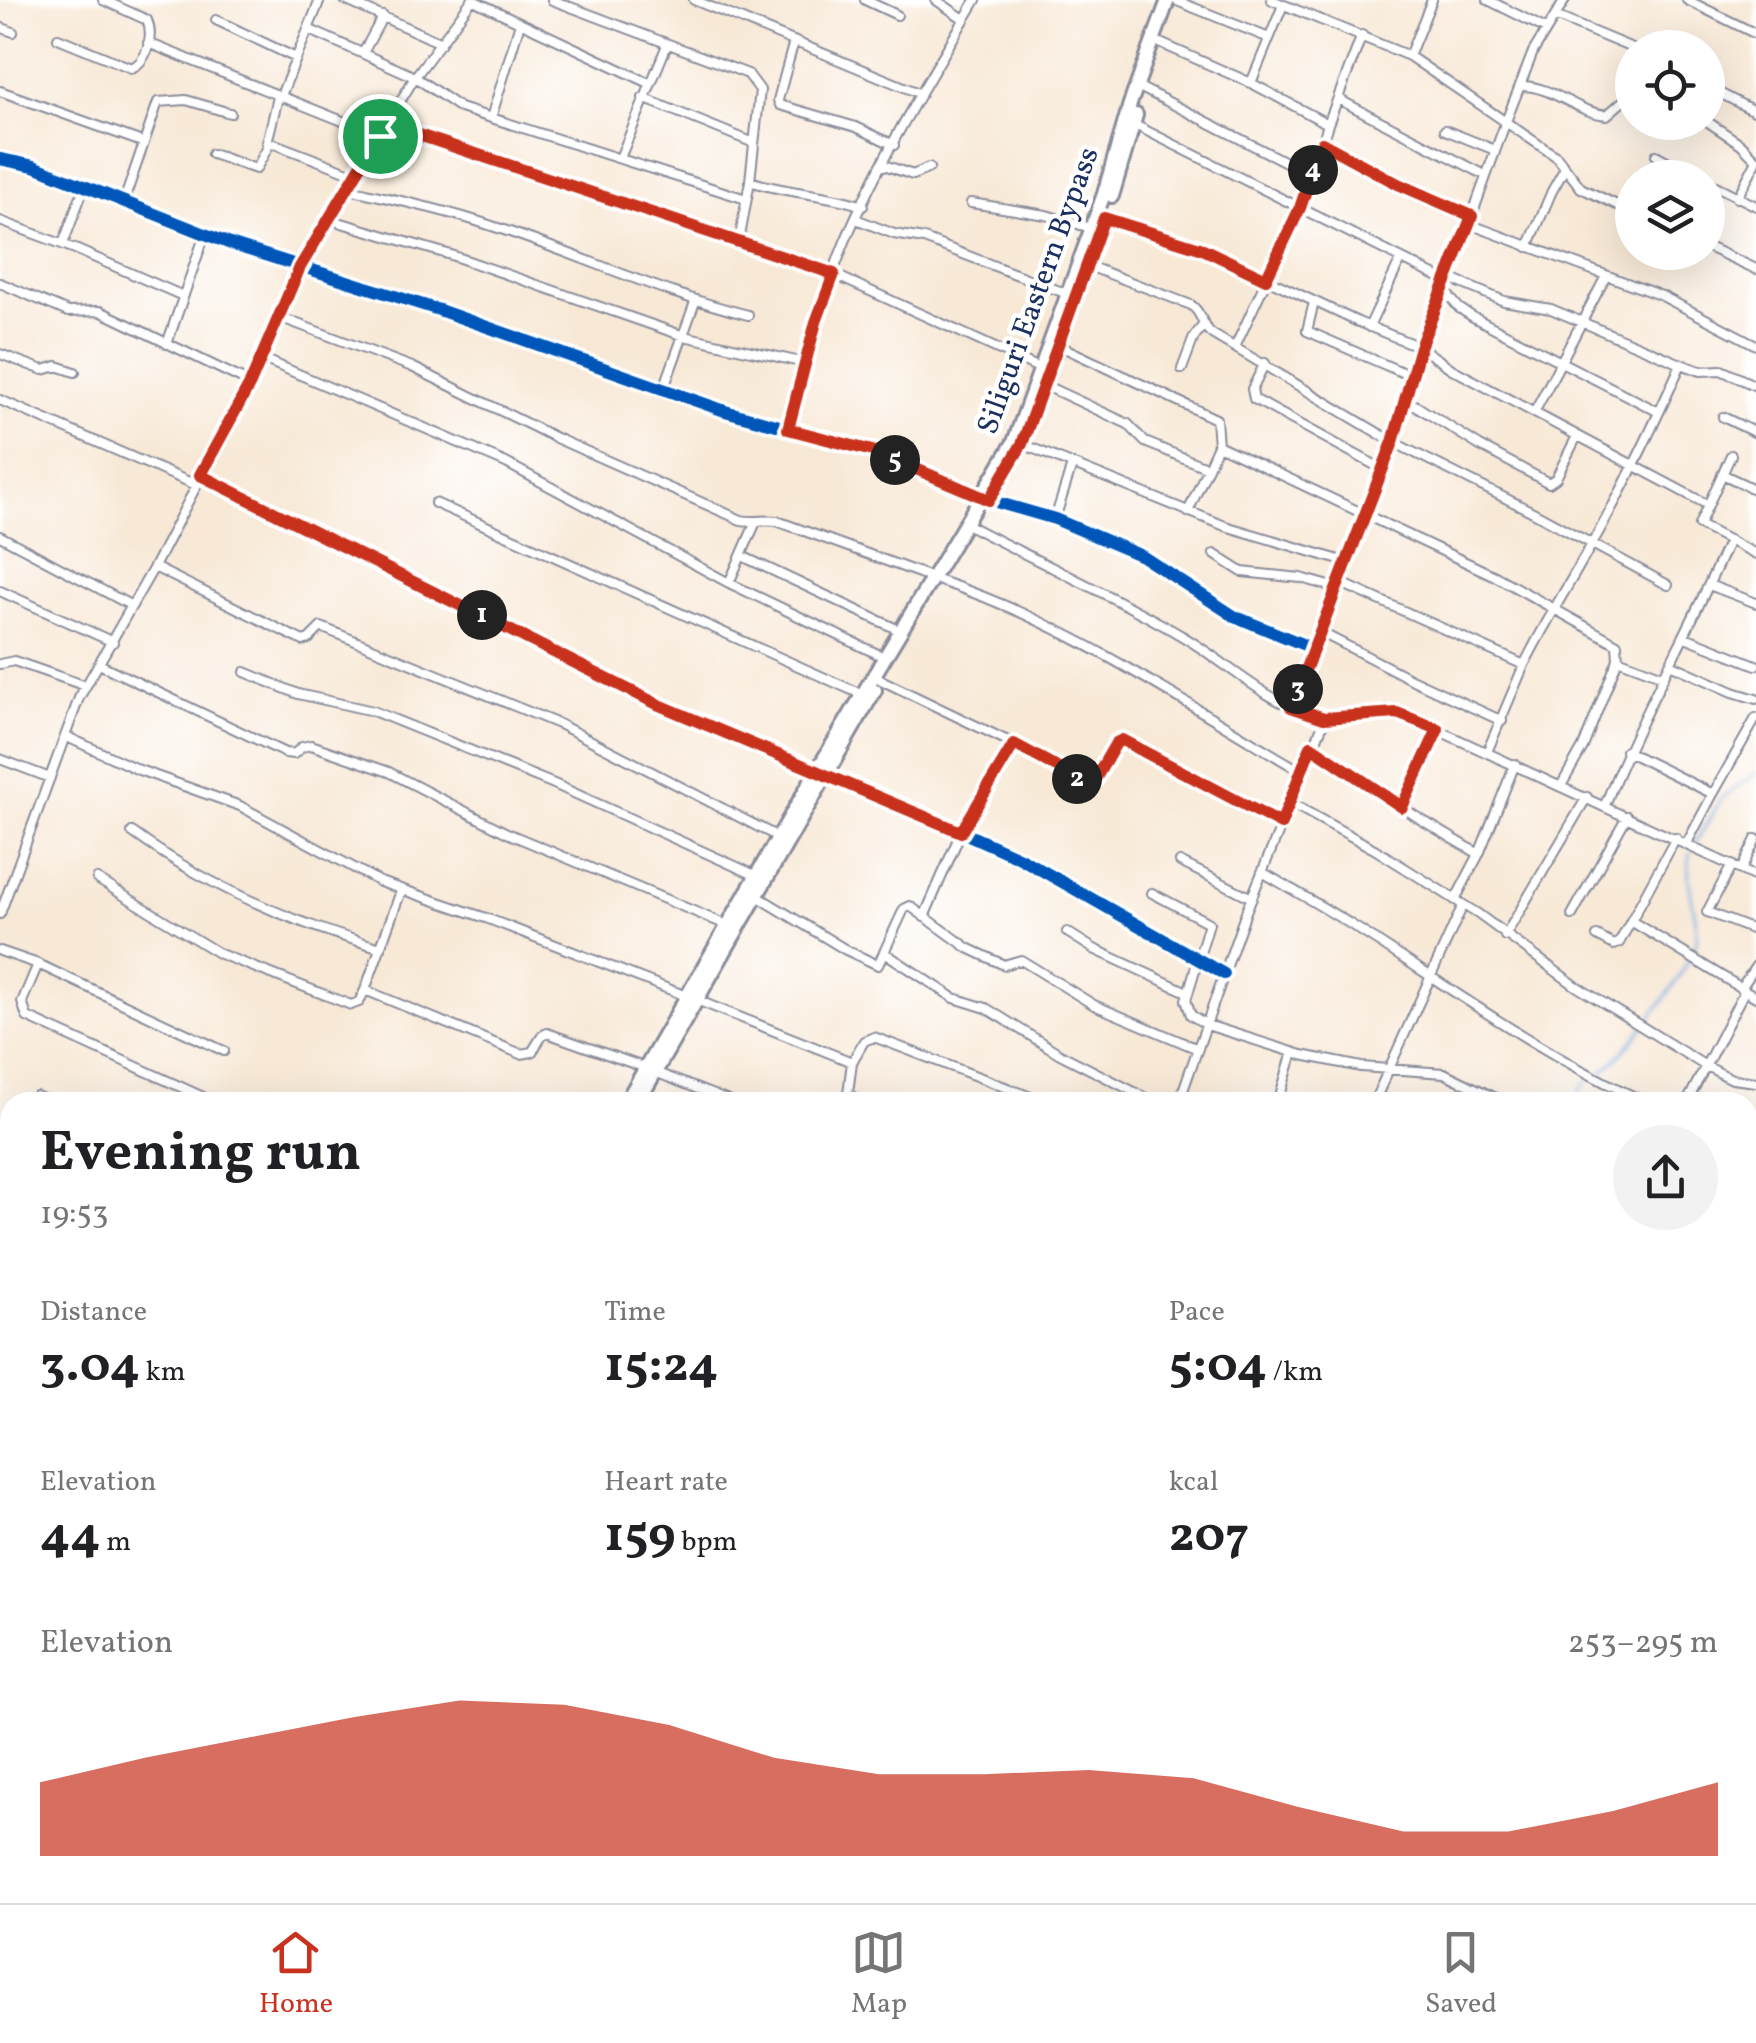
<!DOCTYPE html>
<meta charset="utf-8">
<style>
:root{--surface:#fff;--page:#f2f2f2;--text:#202124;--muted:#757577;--line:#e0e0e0;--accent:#c8321e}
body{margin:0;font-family:Vollkorn,serif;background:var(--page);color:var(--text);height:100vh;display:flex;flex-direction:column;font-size:38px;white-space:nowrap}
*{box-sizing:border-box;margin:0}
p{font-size:32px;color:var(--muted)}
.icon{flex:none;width:55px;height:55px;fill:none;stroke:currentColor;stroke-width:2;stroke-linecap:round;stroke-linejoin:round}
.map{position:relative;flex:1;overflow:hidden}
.details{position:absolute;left:0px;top:1092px;width:1758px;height:812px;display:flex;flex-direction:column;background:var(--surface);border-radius:30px 30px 0 0;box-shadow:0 10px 40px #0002}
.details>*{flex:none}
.buttons{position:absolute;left:1615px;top:30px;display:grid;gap:20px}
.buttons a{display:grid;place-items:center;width:110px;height:110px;border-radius:50%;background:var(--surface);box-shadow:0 10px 40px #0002;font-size:50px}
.pin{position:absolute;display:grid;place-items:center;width:85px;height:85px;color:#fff;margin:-42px;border:5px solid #fff;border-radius:50%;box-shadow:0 2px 10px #0007}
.km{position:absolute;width:50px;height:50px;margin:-25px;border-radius:50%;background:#222;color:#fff;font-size:28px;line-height:50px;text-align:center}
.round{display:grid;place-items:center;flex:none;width:105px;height:105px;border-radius:52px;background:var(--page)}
.overview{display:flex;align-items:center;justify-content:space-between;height:170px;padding:0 40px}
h1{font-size:55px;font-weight:700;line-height:75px}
.figures{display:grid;grid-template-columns:repeat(3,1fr);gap:15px;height:170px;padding:10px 40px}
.figures div{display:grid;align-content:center}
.figures b{font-size:50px;font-weight:700}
.figures small{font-size:28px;font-weight:400}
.figures p{font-size:28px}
.chart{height:280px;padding:20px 40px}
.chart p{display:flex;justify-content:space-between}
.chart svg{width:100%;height:180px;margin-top:10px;fill:var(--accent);opacity:.7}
.tabs{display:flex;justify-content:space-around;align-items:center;height:140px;border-top:2px solid var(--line);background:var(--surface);font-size:28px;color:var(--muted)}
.tabs a{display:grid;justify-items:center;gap:5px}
.tabs .current{color:var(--accent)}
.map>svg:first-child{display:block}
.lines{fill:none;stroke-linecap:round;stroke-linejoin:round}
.stream{stroke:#75abe3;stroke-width:2.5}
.street-casing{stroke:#8a8c9a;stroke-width:12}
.secondary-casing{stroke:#8a8c9a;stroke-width:16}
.primary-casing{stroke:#8a8c9a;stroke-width:18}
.street{stroke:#fff;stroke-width:8}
.secondary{stroke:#fff;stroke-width:11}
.primary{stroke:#fff;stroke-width:12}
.cycleway-casing{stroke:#fff;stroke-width:19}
.cycleway{stroke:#0057b8;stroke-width:12}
.route-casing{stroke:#fff;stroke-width:20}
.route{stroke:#c8321e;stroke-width:12}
.labels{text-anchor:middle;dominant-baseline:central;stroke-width:9;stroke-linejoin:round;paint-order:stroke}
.street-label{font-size:30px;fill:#1b2f5e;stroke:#fff}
</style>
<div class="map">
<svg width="1756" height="1903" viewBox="0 0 1756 1903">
<rect width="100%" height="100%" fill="#fff"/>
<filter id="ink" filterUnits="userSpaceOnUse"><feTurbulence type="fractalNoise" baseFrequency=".01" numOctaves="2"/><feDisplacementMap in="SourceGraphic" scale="20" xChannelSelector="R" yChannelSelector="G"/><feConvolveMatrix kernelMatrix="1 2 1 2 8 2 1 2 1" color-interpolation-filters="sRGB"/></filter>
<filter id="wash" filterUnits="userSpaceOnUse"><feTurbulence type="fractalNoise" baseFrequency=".0048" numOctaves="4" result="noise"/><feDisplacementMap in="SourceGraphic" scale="40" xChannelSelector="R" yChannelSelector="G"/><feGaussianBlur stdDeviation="2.25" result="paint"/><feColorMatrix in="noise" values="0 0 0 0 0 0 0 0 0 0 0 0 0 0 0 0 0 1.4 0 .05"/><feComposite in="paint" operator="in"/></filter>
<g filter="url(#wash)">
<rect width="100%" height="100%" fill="#f8e9d7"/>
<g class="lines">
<path class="stream" d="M1694 845 1722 798 1756 773
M1600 1074C1622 1059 1698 961 1697 936 1697 908 1683 880 1691 852
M1573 1102 1588 1079"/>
</g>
</g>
<g filter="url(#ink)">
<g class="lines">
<g class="street-casing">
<path id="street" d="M345 0 441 43
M473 0 649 83
M552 0 748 74 760 90 750 181 739 242
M694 0 921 94
M865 0 897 15
M936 0 964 19
M1272 0 1409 56 1557 157 1581 188 1632 212
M1488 0 1546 29
M1687 0 1756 34
M1177 1 1269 38
M1555 16 1632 48
M216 20 296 58
M0 27 13 32
M308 29 415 77 460 108 746 199
M58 38 131 68C147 62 154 36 147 20L103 0
M794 41 778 100 780 105 856 127 894 145
M148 43 380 136
M1160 43 1251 83 1328 124 1322 143
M363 53 383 16
M1409 56 1432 0
M1251 83 1283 5
M1521 86C1554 86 1575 112 1607 115L1632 93
M1708 87 1756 112
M1143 89 1311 175
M0 91 142 142
M643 98 754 143
M1338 99 1485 175
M491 118 520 23
M1708 122 1741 144 1756 159
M386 124 833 274 1039 368
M1133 124 1448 282
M1328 124 1362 35
M1445 130 1495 150
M267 143 278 97 280 98 320 0
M212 154 256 169 269 145 275 144 356 175
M1656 155 1698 178
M620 158 667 45
M0 159 34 166 233 245 439 310 725 411 875 452 989 500 1055 519 1142 556 1234 616 1314 649
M884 165 913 175 929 168
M750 181C787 194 826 193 863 206
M1708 182 1756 206
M349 189C397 200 445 210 492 226 578 254 660 293 748 315
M1737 198 1756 162
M124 201 158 102 186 100 230 113
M971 203 1046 215 1091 228
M328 219 451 255 684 336 805 363
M856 219 894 234 924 239 1065 293
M1104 219 1203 249 1358 322 1420 347 1452 369 1708 505
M0 221 75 249 183 296
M1469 224 1662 296 1756 345
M63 244 85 185
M1528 247 1552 191 1565 168
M1708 247 1756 269
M1086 265 1191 305C1203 313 1201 326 1212 334L1393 442 1533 512 1668 585
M1449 278 1504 301 1551 309 1681 364 1701 371 1721 370 1756 386
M0 283 68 312 100 311 250 383
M1444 290 1459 308 1473 317 1659 412
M1314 302 1307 331 1411 376
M279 317 412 367 556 438 741 520C755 523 764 519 777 521L933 578
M1369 327 1401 259
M167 344 205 234
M1058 345 1216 419 1218 445 1188 512
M1236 345 1300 208 1322 143 1398 185 1472 216
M0 354 43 370 57 366 75 372
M261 358 506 463 729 583 886 658
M1265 363 1252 389 1254 399 1382 469
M1182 369 1194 337 1204 324
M1044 385 1128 424 1145 442 1208 468
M663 391 695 302
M1405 399 1480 446 1549 483 1556 478 1577 436
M0 400 196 485
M1534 413 1606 276
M1723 417 1756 433
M788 429C804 366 820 304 844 244 879 159 929 79 976 0
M1022 444 1225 526 1346 562
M1218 445 1495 576 1617 644 1618 659 1663 676
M1731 455 1699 525 1756 554
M1722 474 1756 490
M200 475 657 704 915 811 1020 858 1224 974
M435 503 863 695
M1055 519 1072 465
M972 527C1042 564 1114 596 1182 636 1225 661 1263 700 1312 715 1343 726 1375 706 1416 720L1756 877
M0 536 132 606
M1214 554 1242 572 1301 578 1337 588
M742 556 901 631
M154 567 303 641 309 639 321 627 561 725 780 838
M940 581C1069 623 1185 704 1301 771
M1339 582 1524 665 1487 752
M729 583 755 524
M1709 585 1756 603
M0 591 113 642
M1320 632 1413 680 1502 721
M1685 637 1756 665
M0 664 14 661 86 686
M99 664 285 753 294 754 302 747 311 745 389 772 507 833 729 926
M1670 664 1733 692 1756 699
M1524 665C1545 623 1569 584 1592 544 1625 486 1654 425 1681 364
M245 672 298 694 373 711 554 784 757 876
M881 680 1014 744 1085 783 1094 781 1115 743 1122 740 1281 824
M1291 707 1393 442 1420 347 1448 282 1505 124 1533 52 1565 0
M65 736 139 770 240 806 380 882 486 918 689 997
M1311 746 1420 819 1479 854
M1626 751 1713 794 1687 843
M0 759 50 778
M1561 786 1583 747 1618 659
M1713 794 1756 718
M1289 802 1376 850 1478 914 1576 986 1704 1065 1732 1079 1756 1082
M1605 805C1641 714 1690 630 1729 540
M1402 807 1438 729
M132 832C205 885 293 923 381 948
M1180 862 1252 898
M1732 865 1707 912 1756 931
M1741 870 1756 839
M1262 872C1293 890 1325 908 1355 927 1451 988 1542 1056 1646 1102
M97 879 220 954 351 1005 359 1002 365 990 401 891
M1152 893 1209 923 1186 1000 1191 1015 1207 1025 1302 1055 1361 1067 1444 1073 1504 1102
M757 896 846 950 878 965 904 909 910 906 968 948 1004 965 1021 960 1094 1005 1198 1049
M1455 900 1479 854 1515 764
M0 914 79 698 154 567 250 383 300 267 415 77 472 0
M1572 915 1627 816
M924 917 961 832 1014 744
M1631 921 1756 997
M1067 932 1094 949 1187 992
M1505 936 1587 797
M1597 936 1614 945 1619 943 1676 838
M0 951 38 964 22 1002 27 1017 214 1102
M885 953 954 998 986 1008 1060 1054 1154 1102
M38 964 224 1051
M1741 988 1756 966
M365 990 521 1054 532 1052 542 1036 547 1033 646 1068
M699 1001 852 1062 864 1041 874 1037 1044 1102
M852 1062 848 1093 859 1102
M655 1072 731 1102
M36 1096 50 1102
M1179 1102 1247 909 1325 719
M1278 1102 1293 1052
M1374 1102 1463 905
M1687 1102 1745 990
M1748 1143 1756 1146
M0 1190 10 1196
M1748 1214 1756 1218
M1748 1309 1756 1313
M0 1376 10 1381
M1748 1435 1756 1438
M1748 1492 1756 1493
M1748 1545 1756 1548
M0 1585 10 1590
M1748 1605 1756 1608
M1748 1689 1756 1688
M0 1696 10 1670
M0 1733 10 1737
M1748 1767 1756 1769
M0 1816 10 1819
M1748 1831 1756 1833
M0 1877 10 1880
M53 1895 76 1903
M231 1895 248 1903
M577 1895 595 1903
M690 1895 707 1903
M835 1895 838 1896
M972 1895 989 1903
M1482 1895 1511 1903
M1694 1895 1723 1903
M86 1903 88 1895
M488 1903 493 1895
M546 1903 550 1895
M639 1903 642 1895
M858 1903 859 1895
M1018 1903 1025 1895
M1286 1903 1288 1895
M1609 1903 1612 1895
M1641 1903 1642 1895"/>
</g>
<g class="secondary-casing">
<path id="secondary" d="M1180 1895 1199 1903"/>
</g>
<g class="primary-casing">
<path id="primary" d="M1112 196 1136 115
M1037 403 1101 225
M626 1102 816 772 1014 442 1104 194 1130 104 1168 0
M638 1102 875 690
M282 1903 285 1895
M292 1903 295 1895"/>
</g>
<use href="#street" class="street"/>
<use href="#secondary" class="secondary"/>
<use href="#primary" class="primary"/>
<g class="cycleway-casing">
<path id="cycleway" d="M0 159 34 166 233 245 439 310 725 411 875 452 989 500 1055 519 1142 556 1234 616 1314 649
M200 475 657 704 915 811 1020 858 1224 974"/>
</g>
<use href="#cycleway" class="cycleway"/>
</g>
</g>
<g class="lines" filter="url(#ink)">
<g class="route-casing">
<path id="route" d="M386 124 834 274 816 322 788 429 876 452 989 500 1022 444 1104 218 1203 249 1266 279 1300 208 1322 143 1398 184 1472 216 1420 347 1393 442 1291 707 1324 718 1397 713 1438 729 1402 807 1311 746 1281 824 1122 740 1116 743 1094 781 1088 784 1014 744 961 832 657 704 200 475 250 384 300 267Z"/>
</g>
<use href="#route" class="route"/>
</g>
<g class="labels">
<g class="street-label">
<text transform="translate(1039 291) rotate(-70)">Siliguri Eastern Bypass</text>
</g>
</g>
</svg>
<div class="buttons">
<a><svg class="icon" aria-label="locate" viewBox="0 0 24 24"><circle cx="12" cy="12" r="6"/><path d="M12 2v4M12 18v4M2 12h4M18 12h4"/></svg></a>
<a><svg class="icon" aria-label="layers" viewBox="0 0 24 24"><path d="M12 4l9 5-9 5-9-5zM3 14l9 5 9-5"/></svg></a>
</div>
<div class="pin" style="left:380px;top:136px;background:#1e9e55"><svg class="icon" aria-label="arrive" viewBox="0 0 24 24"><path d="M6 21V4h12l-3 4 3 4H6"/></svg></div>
<b class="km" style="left:482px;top:615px">1</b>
<b class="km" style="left:1077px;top:779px">2</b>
<b class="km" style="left:1298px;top:689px">3</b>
<b class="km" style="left:1313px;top:170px">4</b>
<b class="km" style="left:895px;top:460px">5</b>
<section class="details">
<div class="overview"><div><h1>Evening run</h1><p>19:53</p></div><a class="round"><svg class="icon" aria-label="share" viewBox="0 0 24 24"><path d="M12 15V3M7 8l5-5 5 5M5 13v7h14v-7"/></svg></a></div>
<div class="figures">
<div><p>Distance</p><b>3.04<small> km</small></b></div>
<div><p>Time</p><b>15:24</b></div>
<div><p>Pace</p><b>5:04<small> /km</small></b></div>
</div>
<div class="figures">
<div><p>Elevation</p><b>44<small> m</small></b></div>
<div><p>Heart rate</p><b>159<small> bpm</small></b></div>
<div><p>kcal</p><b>207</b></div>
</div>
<div class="chart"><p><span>Elevation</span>253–295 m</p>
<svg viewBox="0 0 160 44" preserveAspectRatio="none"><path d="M0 44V26L10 20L20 15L30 10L40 6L50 7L60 12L70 20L80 24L90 24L100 23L110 25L120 32L130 38L140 38L150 33L160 26V44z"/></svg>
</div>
</section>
</div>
<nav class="tabs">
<a class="current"><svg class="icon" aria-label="home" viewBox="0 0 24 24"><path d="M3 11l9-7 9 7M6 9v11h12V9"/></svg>Home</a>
<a><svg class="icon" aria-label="map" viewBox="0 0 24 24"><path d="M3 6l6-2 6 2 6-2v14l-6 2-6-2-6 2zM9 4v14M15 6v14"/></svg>Map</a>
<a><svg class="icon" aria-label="saved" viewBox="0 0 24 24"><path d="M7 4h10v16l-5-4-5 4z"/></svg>Saved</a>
</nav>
